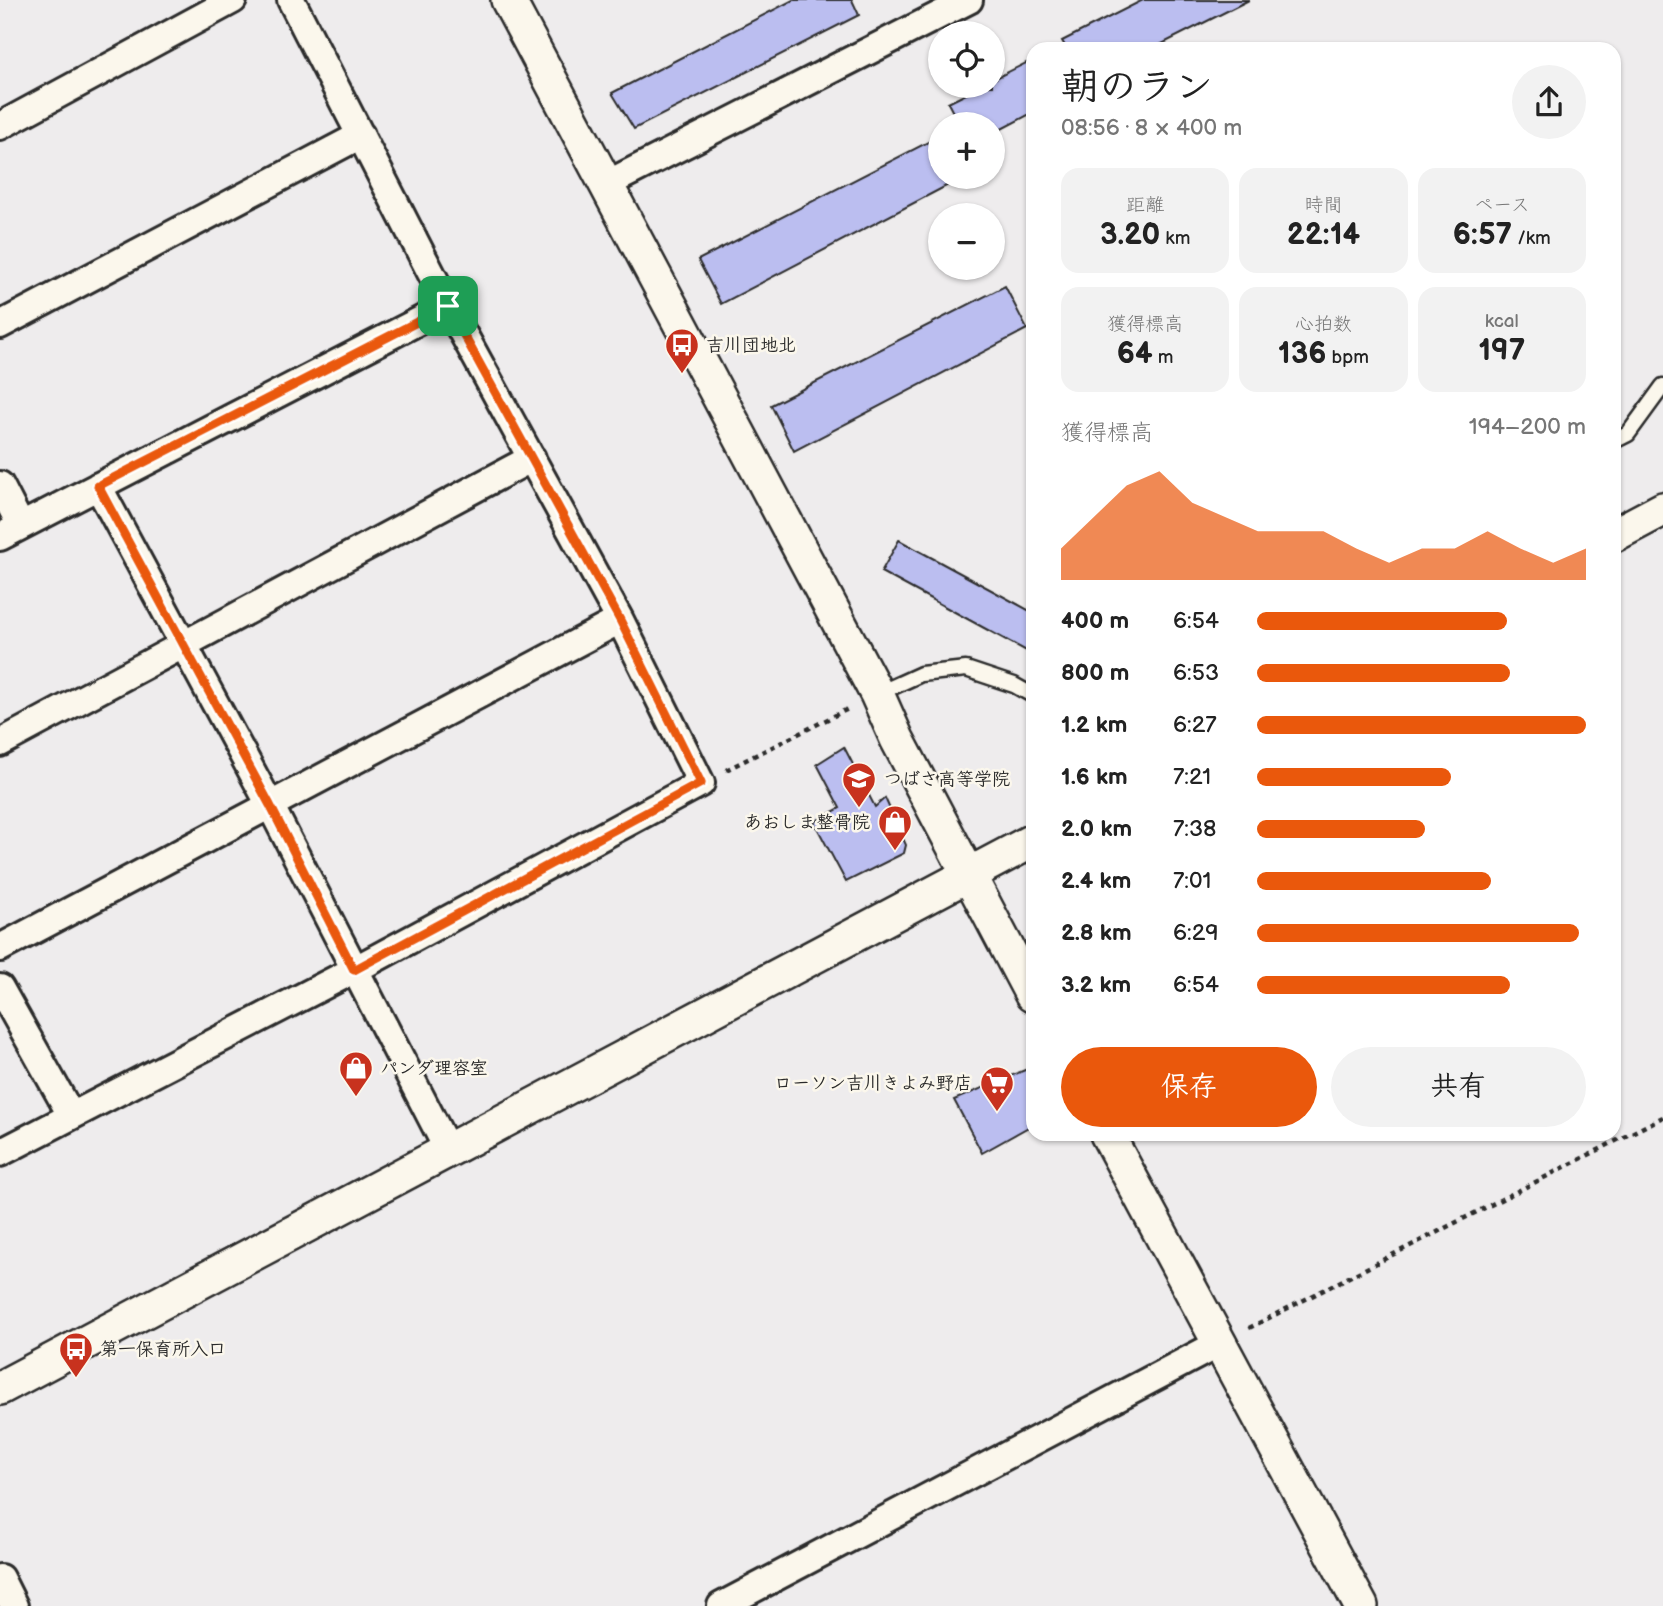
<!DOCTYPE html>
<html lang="ja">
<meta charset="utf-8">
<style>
:root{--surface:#fff;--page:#f2f2f2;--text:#222;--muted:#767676;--accent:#ea580c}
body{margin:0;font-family:"Balsamiq Sans","Klee One",sans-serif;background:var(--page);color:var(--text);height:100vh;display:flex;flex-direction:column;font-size:26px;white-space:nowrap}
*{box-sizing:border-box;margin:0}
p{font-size:23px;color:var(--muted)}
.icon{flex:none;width:38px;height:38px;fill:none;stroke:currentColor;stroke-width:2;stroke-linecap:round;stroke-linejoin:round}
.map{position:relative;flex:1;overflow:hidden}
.drawer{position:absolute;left:1026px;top:42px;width:595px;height:1099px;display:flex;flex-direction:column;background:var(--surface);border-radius:21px;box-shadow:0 2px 5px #0004}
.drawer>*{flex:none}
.fabs{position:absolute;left:928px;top:21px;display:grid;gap:14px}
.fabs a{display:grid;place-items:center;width:77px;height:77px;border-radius:50%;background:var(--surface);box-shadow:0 2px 5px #0004;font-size:35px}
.pin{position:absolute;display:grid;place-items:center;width:60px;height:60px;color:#fff;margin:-30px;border-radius:14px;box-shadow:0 4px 10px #0006}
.round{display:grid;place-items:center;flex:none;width:74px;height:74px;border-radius:37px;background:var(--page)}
.overview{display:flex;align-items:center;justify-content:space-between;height:119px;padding:0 35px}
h1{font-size:38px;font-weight:700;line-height:52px}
.figures{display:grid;grid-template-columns:repeat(3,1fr);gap:10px;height:119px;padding:7px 35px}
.figures div{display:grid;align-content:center;border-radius:18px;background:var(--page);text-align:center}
.figures b{font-size:30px;font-weight:700}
.figures small{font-size:19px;font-weight:400}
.figures p{font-size:19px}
.chart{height:196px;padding:14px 35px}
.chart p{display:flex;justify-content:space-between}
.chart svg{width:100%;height:126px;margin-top:7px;fill:var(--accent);opacity:.7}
.action{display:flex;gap:14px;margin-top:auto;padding:14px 35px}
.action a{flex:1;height:80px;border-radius:42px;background:var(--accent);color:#fff;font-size:28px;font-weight:700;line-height:80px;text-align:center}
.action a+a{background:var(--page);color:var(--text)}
ul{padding:0 35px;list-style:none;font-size:23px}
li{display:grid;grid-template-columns:112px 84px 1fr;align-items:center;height:52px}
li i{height:18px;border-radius:9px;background:var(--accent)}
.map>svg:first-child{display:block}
.building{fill:#bbbef0;stroke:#2b2b2b;stroke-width:2}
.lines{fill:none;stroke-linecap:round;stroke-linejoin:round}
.service-casing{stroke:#2b2b2b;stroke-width:19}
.minor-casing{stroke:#2b2b2b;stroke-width:32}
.tertiary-casing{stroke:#2b2b2b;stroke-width:38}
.path{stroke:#2b2b2b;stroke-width:4.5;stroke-dasharray:5 5;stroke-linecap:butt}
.service{stroke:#fbf7ec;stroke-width:14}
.minor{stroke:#fbf7ec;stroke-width:26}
.tertiary{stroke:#fbf7ec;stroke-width:33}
.route-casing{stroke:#fff;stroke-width:14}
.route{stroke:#ea580c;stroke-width:9}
.labels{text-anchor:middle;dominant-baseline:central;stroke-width:5;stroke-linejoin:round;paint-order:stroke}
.poi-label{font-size:18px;font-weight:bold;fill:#2b2b2b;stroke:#fbf7ec;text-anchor:start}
</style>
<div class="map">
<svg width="1663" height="1606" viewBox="0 0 1663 1606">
<rect width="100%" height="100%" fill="#eeeced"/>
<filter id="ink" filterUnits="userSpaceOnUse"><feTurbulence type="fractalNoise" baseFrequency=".0143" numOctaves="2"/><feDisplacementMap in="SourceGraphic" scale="14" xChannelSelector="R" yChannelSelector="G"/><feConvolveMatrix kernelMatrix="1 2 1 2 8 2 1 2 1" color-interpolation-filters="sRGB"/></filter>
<g filter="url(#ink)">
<path class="building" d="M793 0H852L859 15 634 129 612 93Z
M1143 0H1249L1152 49H1067L1062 41Z
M1032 60V113L992 134V124H959L948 103 982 86H992V80Z
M930 141 940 159V177H949L952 183 721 304 698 260Z
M1005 286 1027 329 794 451 771 405Z
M899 540 1032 612V654L881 572Z
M844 747 875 807 885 798 906 845 904 853 846 882 814 822 840 808 817 764Z
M1032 1067V1125L982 1153 954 1100Z"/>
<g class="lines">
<g class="service-casing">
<path id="service" d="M1614 441 1628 434 1663 386
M877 694 921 674 966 669 1014 685 1032 695"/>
</g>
<g class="minor-casing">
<path id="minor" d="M0 126 233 0
M605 185 969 0
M0 325 361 135
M0 485 21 526
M98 486 270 805 448 1150
M0 537 448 306
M0 743 532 458
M0 948 620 620
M0 988 71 1115
M0 1153 354 970 701 783 620 620 448 306 291 0
M0 1578 14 1606
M721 1606 1220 1343"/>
</g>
<g class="tertiary-casing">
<path id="tertiary" d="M508 0 877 694 897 739 1032 995
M1614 535 1663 509
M1107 1134 1361 1606
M0 1388 1032 841"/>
</g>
<path class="path" d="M726 770 850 708
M1249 1328 1663 1117"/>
<use href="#service" class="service"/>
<use href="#minor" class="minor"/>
<use href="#tertiary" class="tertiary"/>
</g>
</g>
<g class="lines" filter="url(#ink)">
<g class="route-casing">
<path id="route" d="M448 306 620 620 701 783 354 970 270 805 98 486Z"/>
</g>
<use href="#route" class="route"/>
</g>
<defs>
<g id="bus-pin" transform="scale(1.75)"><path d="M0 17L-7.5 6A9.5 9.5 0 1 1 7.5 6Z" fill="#c8321e" stroke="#fbf7ec"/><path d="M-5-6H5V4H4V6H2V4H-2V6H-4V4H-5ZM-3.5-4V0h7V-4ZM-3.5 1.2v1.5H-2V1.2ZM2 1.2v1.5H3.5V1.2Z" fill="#fff"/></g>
<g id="school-pin" transform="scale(1.75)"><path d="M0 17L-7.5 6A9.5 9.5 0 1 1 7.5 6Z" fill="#c8321e" stroke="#fbf7ec"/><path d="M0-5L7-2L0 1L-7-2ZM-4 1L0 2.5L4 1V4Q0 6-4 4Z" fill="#fff"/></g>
<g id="shop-pin" transform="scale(1.75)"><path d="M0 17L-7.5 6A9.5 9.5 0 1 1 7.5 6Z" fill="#c8321e" stroke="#fbf7ec"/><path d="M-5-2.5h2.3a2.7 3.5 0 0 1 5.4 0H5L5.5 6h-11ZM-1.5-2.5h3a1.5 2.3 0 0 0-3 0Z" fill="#fff"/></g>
<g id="supermarket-pin" transform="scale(1.75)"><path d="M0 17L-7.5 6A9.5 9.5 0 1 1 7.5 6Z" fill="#c8321e" stroke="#fbf7ec"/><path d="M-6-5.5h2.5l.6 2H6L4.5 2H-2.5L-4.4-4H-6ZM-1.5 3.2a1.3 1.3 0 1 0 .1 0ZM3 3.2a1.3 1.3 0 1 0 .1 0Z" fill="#fff"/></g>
</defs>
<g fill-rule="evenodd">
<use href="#bus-pin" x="682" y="345"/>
<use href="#school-pin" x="859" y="779"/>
<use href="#shop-pin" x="895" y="822"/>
<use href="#shop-pin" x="356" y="1068"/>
<use href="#supermarket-pin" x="997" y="1083"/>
<use href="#bus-pin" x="76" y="1349"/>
</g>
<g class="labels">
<g class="poi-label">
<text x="706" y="345">吉川団地北</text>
<text x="884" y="779">つばさ高等学院</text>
<text x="870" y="822" text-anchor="end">あおしま整骨院</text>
<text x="380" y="1068">パンダ理容室</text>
<text x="972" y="1083" text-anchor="end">ローソン吉川きよみ野店</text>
<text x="100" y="1349">第一保育所入口</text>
</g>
</g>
</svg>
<div class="fabs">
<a><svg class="icon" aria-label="locate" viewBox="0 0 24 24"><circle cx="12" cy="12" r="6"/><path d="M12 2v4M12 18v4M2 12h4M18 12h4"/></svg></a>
<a>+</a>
<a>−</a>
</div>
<div class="pin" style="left:448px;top:306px;background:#1e9e55"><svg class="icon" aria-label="arrive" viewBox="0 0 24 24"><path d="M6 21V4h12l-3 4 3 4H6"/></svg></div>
<section class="drawer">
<div class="overview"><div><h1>朝のラン</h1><p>08:56 · 8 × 400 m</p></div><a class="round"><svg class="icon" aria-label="share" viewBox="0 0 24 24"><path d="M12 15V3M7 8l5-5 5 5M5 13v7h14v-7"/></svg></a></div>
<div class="figures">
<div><p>距離</p><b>3.20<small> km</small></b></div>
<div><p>時間</p><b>22:14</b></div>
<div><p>ペース</p><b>6:57<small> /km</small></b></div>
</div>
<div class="figures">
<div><p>獲得標高</p><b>64<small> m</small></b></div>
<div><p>心拍数</p><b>136<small> bpm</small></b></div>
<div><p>kcal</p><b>197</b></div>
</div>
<div class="chart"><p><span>獲得標高</span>194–200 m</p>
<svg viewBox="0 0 160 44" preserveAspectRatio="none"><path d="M0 44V33L10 22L20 11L30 6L40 17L50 22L60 27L70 27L80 27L90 33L100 38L110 33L120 33L130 27L140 33L150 38L160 33V44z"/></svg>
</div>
<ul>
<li><b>400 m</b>6:54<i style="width:76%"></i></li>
<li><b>800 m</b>6:53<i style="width:77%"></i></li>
<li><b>1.2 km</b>6:27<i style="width:100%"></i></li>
<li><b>1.6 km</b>7:21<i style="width:59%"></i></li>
<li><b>2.0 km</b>7:38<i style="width:51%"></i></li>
<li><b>2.4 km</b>7:01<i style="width:71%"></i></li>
<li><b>2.8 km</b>6:29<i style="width:98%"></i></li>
<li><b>3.2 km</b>6:54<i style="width:77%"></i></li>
</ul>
<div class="action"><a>保存</a><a>共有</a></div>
</section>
</div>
